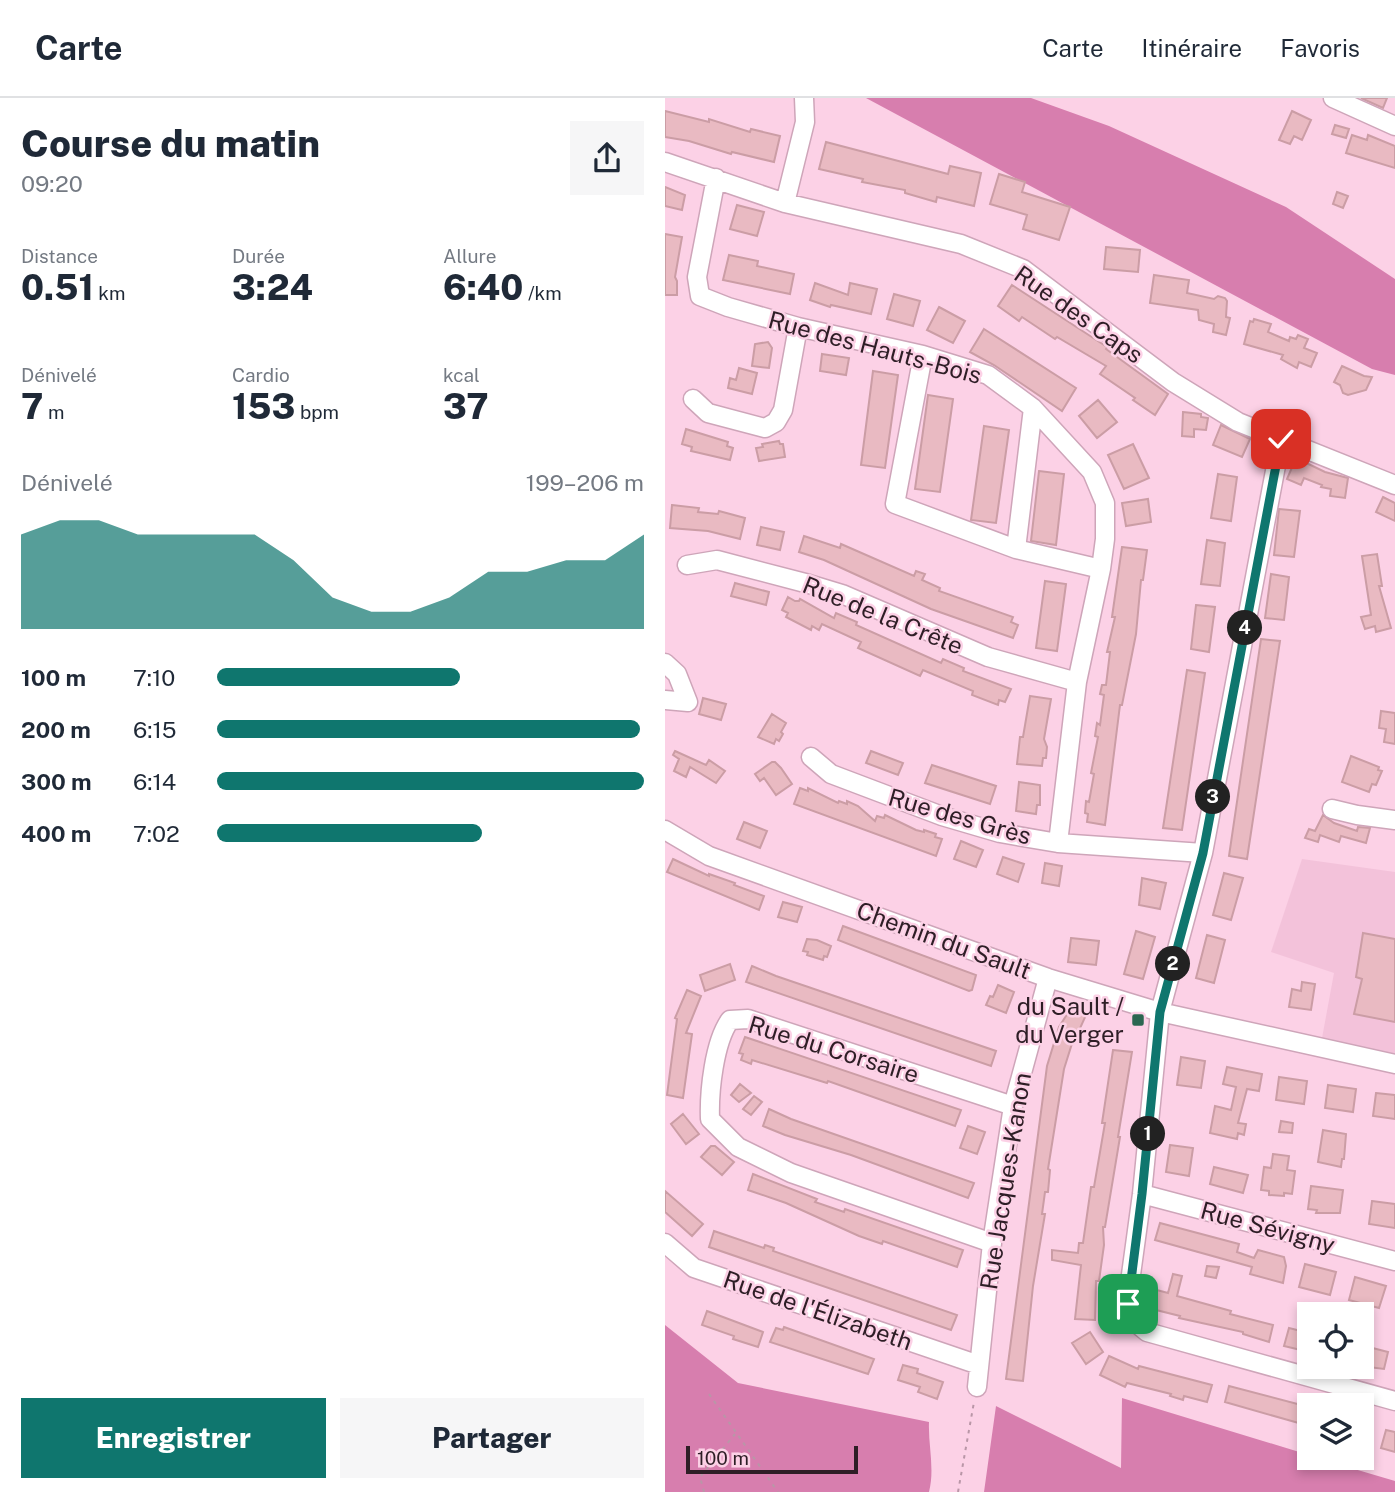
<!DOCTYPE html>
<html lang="fr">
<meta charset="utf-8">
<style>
:root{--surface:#fff;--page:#f6f6f7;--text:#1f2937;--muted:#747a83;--line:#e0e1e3;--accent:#0f766e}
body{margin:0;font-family:"Public Sans",sans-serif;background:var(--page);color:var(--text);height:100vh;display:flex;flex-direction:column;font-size:26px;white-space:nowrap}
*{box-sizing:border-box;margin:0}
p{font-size:23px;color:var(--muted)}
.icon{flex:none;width:38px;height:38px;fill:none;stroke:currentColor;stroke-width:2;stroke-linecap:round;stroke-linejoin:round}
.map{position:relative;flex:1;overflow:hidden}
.sheet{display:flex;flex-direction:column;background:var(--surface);width:665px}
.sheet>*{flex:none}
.controls{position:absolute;left:632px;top:1204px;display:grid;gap:14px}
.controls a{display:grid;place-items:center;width:77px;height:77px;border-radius:0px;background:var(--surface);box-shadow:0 4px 10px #0003;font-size:35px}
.scale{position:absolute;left:21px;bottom:18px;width:172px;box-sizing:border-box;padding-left:7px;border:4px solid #2e1e26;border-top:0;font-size:19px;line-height:24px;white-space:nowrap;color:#2e1e26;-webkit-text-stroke:5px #fcd1e6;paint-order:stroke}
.pin{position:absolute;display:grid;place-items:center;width:60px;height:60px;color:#fff;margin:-30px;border-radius:14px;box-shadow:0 4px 10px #0006}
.km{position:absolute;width:35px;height:35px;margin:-18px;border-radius:50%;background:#222;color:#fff;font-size:19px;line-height:35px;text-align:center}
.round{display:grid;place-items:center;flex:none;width:74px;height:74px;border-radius:0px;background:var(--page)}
.head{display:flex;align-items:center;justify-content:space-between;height:119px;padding:0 21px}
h1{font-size:38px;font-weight:800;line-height:52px}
.metrics{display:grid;grid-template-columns:repeat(3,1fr);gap:10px;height:119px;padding:7px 21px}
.metrics div{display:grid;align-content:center}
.metrics b{font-size:35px;font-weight:800}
.metrics small{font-size:19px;font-weight:400}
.metrics p{font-size:19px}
.chart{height:196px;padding:14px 21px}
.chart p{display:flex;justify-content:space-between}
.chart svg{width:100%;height:126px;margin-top:7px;fill:var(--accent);opacity:.7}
.action{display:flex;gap:14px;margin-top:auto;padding:14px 21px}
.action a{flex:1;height:80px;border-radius:0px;background:var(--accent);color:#fff;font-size:28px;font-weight:800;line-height:80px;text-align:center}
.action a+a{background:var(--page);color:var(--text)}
ul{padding:0 21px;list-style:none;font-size:23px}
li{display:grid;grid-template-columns:112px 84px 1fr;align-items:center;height:52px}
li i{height:18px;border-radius:9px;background:var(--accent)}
header{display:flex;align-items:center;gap:42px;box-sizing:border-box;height:98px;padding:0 35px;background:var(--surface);border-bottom:2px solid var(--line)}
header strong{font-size:33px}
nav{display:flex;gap:38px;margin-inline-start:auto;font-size:24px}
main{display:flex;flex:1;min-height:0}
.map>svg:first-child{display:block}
.built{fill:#f3c2da}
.forest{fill:#d77eae}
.building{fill:#e9bac2;stroke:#cb9da5;stroke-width:2}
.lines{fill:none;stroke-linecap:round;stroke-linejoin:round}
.minor-casing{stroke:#cea5b9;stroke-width:21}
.path{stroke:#b996a7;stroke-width:2;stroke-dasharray:3.5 5;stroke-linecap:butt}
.minor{stroke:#fff;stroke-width:18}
.route-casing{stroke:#fff;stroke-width:14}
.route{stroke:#0f766e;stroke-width:9}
.poi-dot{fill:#2b6751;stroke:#fcd1e6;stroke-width:2.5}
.labels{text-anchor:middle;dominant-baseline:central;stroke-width:5;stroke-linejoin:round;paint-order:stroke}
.street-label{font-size:24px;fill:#2e1e26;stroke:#fcd1e6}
.poi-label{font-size:24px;fill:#2e1e26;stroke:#fcd1e6;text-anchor:end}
</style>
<header>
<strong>Carte</strong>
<nav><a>Carte</a><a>Itinéraire</a><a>Favoris</a></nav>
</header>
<main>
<section class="sheet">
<div class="head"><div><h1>Course du matin</h1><p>09:20</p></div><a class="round"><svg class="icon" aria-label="share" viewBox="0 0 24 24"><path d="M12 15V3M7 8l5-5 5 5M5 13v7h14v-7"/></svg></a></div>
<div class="metrics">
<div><p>Distance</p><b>0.51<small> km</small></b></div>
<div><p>Durée</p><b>3:24</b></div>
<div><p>Allure</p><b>6:40<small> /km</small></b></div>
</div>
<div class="metrics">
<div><p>Dénivelé</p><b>7<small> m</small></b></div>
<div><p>Cardio</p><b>153<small> bpm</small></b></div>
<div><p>kcal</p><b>37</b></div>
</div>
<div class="chart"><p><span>Dénivelé</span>199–206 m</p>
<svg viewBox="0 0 160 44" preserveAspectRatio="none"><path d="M0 44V11L10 6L20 6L30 11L40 11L50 11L60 11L70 20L80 33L90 38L100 38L110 33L120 24L130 24L140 20L150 20L160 11V44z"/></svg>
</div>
<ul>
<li><b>100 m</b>7:10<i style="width:57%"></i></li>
<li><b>200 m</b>6:15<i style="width:99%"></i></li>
<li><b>300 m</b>6:14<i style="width:100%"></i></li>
<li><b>400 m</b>7:02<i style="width:62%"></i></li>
</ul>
<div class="action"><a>Enregistrer</a><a>Partager</a></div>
</section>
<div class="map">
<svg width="730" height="1394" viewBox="0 0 730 1394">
<rect width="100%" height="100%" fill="#fcd1e6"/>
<path class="built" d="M637 761 730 774V966L655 951 669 875 606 854Z"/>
<path class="forest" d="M201 0H366L444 28 621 109 730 181V277L707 271Z
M0 1227 73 1285 264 1324C263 1347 270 1371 264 1394H0Z
M457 1300 644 1357V1360H652L730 1383V1394H319L331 1308 456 1370Z"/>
<path class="building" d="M696 0H722L718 10Z
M0 13 44 24V21L85 34 86 31 115 38 109 64 67 54 66 56 24 43 0 39Z
M627 13 646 22 637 42 629 38 625 46 614 42Z
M670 27 684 31 681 40 667 36Z
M687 37 702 42 703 37 730 48V70L681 55Z
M161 44 283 76 285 68 316 75 309 108 272 99 271 104 240 95V92L197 84 198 81 154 71Z
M334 76 360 84 357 94 405 109 394 142 358 131 362 117 325 106Z
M0 89 20 97 17 112 0 108Z
M672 94 683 98 678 110 668 106Z
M72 107 99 114 92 138 65 131Z
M0 136 17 139 10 179 12 183V197H0Z
M441 149 475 152 473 174 439 171Z
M64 157 93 163 92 168 129 176 125 196 58 182Z
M489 177 524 182 522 195 549 201 553 198 560 200 562 203 561 219 565 220 561 237 548 234 549 226 534 222 533 212 485 205Z
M150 185 183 197 185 185 212 191 206 216 166 207 165 209 145 202Z
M347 187 439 247 442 249 441 251 503 296 490 317 468 302 470 300 435 276 441 268 392 239 390 241 357 219 354 223 333 208Z
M229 196 255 203 248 228 222 221Z
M274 209 300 223 288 245 262 232Z
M589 221 606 226 603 234 624 243 625 239 631 241 633 237 643 241 639 250 652 255 646 269 634 264 632 270 616 261 618 257 579 246 585 223 588 224Z
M319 231 411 290 397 313 329 267 305 254Z
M103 244 107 250 104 270 87 268 90 246Z
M157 256 184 260 181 277 155 273Z
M677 268 699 278 707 279 701 292 683 297 678 295 675 287 669 284Z
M74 270 92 275 87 296 63 290 65 280 71 282Z
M208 273 233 277 220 370 196 367Z
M263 297 288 301 275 394 250 391Z
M433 302 452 324 432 340 414 318Z
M518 314 536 316V319L543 320 541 332 529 331V339L517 338Z
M556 327 585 341 577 359 548 347Z
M319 328 344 332 331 425 306 422Z
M21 331 63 344 62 348 68 350 65 362 26 353 27 349 17 346Z
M114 343 115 346H118L120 359 94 363 91 350 98 349 97 346Z
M468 346 484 380 459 391 443 357Z
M631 360 660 374 683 380 680 400 665 398 666 391 656 389 657 387 639 380 636 387 622 381Z
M374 373 399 376 391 447 366 443Z
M553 376 572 379 566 423 546 420Z
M718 399 730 405V423L711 414Z
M483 401 486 424 461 428 457 405Z
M7 407 34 410 33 414 53 416 54 413 80 420 75 441 43 433 5 430Z
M614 411 635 413 629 459 609 457Z
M96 429 119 434 115 452 92 447Z
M139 438 175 450 176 446 249 478 251 473 260 476 257 482 275 490 274 493 348 519 346 524 353 527 348 540 266 511 159 462 134 454Z
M542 442 560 445 555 488 536 486Z
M457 449 482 452 478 482H476L471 536 457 607H455L440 727 422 724 423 716 420 715 421 703 424 704 429 676 426 675 433 639 430 638 432 625 435 627 439 597 435 596 437 587H441L445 554H442L450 519H447Z
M712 456 717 488H714L726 530 711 534 710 528 700 531 696 519 706 517 697 458Z
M606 476 624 479 619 522 600 520Z
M380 483 401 486 392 553 371 550Z
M70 485 104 494 101 507 66 498Z
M123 499 130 503H134L135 501 169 520 171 515 192 524 191 527 276 565 278 561 299 570 298 573 346 591 340 604 334 602 333 607 307 597 308 593 258 572 255 578 193 550 196 544 157 526 154 532 147 528 146 532 121 519 123 515 117 512Z
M531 507 550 509 544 554 526 551Z
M596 541 615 543 582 761 564 758Z
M522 572 540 575 517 732 498 730Z
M365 598 386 601 379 641 382 649 381 660H378L377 668 352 666 355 639H358Z
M38 600 61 606 56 622 34 616Z
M716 613 730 615V646L719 644 721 631 714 630Z
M107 616 121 625 116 634 118 636 114 643 111 641 109 646 93 639Z
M10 653 41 667 44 662 60 673 51 685 25 669 21 679 9 673 14 661 8 657Z
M206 653 238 665 233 677 201 665Z
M686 658 714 669 713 672 717 673 711 687 707 686 704 694 677 684Z
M107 664H110L116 670 127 686 111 697 99 680 95 683 90 676Z
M267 667 331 688 325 706 260 685Z
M354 684 375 687V707H372L371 716 351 713Z
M135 690 143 693V690L173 705 174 703 182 706V703L193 708 210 723 212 718 219 720 220 717 251 732 259 734V732L271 736 270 739 277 741 271 758 129 706Z
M658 717 669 725 692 733 693 729 705 730 701 745 676 738 674 744 655 737 653 744 640 740 644 731 650 733Z
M79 724 102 733 95 750 72 741Z
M296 743 318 752 311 769 289 761Z
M338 759 359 766 353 784 332 776Z
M8 761 44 778V776L70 785 69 787 99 798 94 812 2 774Z
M380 765 397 768 394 788 377 785Z
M559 775 578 780 566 822 548 817Z
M477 780 501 785 495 811 474 807Z
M118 804 137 809 132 824 113 819Z
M178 828 311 877 307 892 304 893 173 842Z
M471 833 490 839 478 881 459 876Z
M698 835 730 841V924L689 916 697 881 691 879Z
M542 837 560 842 549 885 531 880Z
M406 840 434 843 431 867 403 864Z
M142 841 152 842 166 848 162 859 159 858 158 862 142 857 143 854 138 853Z
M65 866 70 882 40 893 35 877Z
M87 868 111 878 331 953 326 968 81 884Z
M637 884 650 886 646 912 624 909 627 891 636 893Z
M333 887 349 894 341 915 321 907 325 898 328 899Z
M22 892 36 898 21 935 27 936 18 1000 2 997 12 921 10 920Z
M406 910 421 917 412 937 410 936 399 971 383 1071 385 1072 383 1094H380L377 1116H380L368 1188 358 1283 341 1281 382 968 394 929Z
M80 939 296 1012 290 1028 163 983 162 985 87 962 86 966 76 962 78 956 74 955Z
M448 952 467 954 453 1039H455L440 1129H438L439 1147 434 1183H431L430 1222 410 1221 416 1167 387 1162V1152L413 1155 414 1145H418L426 1089H429L440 1025H437Z
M516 959 540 963 536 990 512 987Z
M562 969 597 976 594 993 582 991 573 1025 581 1026 579 1037 573 1035 572 1041 545 1035 550 1008 566 1012 571 989 558 986Z
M614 979 642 983 639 1006 611 1002Z
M75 986 86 995 74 1004 66 997Z
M663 987 691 991 688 1014 660 1010Z
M711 995 730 997V1021L708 1018Z
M89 998 97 1004 86 1017 78 1011Z
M104 1011 126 1021 309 1085 303 1100 186 1057 120 1037 98 1028Z
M18 1016 34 1036 21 1046 6 1026Z
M616 1023 628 1025 627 1035 614 1034Z
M303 1028 320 1034 312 1056 295 1050Z
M658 1032 681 1036 679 1061H677L676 1069 653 1064Z
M505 1047 528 1050 524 1078 501 1074Z
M46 1048H50L69 1064 57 1077 36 1059Z
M608 1056 624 1058 622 1072 630 1073 627 1096 619 1095V1098L604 1097V1093L596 1092 599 1069 606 1070Z
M549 1069 583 1077 578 1095 545 1086Z
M88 1076 152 1101 150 1104 179 1114 180 1111 298 1152 292 1169 218 1143 217 1146 194 1138 121 1105 83 1092Z
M646 1088 678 1092 675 1115H651L652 1112 643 1111Z
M0 1093 38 1126 27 1138 0 1114Z
M707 1103 730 1106V1130L704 1126Z
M495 1125 574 1146 572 1154 589 1160 593 1152 619 1159 621 1168 618 1185 585 1176 587 1169 490 1142Z
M49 1133 99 1150 100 1147 109 1150 108 1153 292 1217 286 1232 44 1149Z
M640 1166 671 1174 665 1197 634 1189Z
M542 1168 554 1169 551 1180 540 1178Z
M508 1176 517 1178 512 1198 566 1213 565 1216 608 1227 604 1244 578 1236V1234L514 1220 515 1218 483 1210 488 1191 503 1195Z
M690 1179 721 1188 714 1210 684 1202Z
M42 1213 98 1234 93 1249 68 1241 69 1238 37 1227Z
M119 1229 209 1261 203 1276 105 1244 111 1230 118 1232Z
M624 1230 644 1235V1254L619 1248Z
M425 1234 438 1254 421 1266 407 1245Z
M696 1247 723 1254 719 1271 696 1268Z
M444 1258 473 1271 474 1268 547 1287 542 1304 519 1298 518 1302 505 1298 506 1296 462 1285 460 1289 435 1277Z
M238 1267 253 1271 252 1275 278 1284 272 1301 253 1294 255 1289 233 1282Z
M564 1288 644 1309V1328L560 1304Z
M721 1332 730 1334V1354L716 1350Z"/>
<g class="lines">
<g class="minor-casing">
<path id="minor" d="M668 0 730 28
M0 64 120 105 296 146 358 171 508 284 573 324 730 387
M51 80 32 179 35 198 63 209 133 229 258 257 323 277 368 310 427 374 440 405V441L436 471 412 584 393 745
M120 105 140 24 139 0
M258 257 230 406 351 451 436 471
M28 301 43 315 100 330 111 324 118 312 133 229
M616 341 538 755 495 914 477 1096 462 1206 465 1220 482 1234 730 1303
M351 451 368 310
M22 467 52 462 144 486 177 496 323 559 412 584
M0 565 12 576 23 604 0 602
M146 659 166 676 277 718 335 735 393 745 538 755
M667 711 692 717 730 722
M0 732 44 758 383 880 495 914 730 966
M477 1096 730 1163
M0 1145 29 1170 314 1267
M327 1145 126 1075 73 1049 45 1021C44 994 49 944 65 922L83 921 348 1008
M312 1289 327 1145 348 1008 383 880"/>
</g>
<path class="path" d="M44 1296 113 1394
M39 1394 35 1379 70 1336
M293 1394 309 1304"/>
<use href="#minor" class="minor"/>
</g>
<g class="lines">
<g class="route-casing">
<path id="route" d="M463 1206 477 1096 495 914 538 755 616 341"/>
</g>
<use href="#route" class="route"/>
</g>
<rect class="poi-dot" x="466" y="915" width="14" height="14" rx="3.5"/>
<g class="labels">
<g class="street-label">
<text transform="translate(414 216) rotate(35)">Rue des Caps</text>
<text transform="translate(210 249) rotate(15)">Rue des Hauts-Bois</text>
<text transform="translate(218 517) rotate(22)">Rue de la Crête</text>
<text transform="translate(295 718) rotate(16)">Rue des Grès</text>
<text transform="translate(279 842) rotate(20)">Chemin du Sault</text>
<text transform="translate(169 951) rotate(17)">Rue du Corsaire</text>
<text transform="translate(340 1083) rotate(-81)">Rue Jacques-Kanon</text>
<text transform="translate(603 1129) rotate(15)">Rue Sévigny</text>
<text transform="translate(153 1212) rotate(19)">Rue de l'Élizabeth</text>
</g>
<g class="poi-label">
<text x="459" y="908">du Sault /<tspan x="459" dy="28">du Verger</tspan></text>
</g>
</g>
</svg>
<div class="controls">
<a><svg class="icon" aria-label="locate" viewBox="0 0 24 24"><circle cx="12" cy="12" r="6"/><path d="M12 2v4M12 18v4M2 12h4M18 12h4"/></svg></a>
<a><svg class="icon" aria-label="layers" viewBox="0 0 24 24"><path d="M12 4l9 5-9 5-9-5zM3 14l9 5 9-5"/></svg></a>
</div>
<div class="scale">100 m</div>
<div class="pin" style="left:463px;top:1206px;background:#1e9e55"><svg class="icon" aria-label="arrive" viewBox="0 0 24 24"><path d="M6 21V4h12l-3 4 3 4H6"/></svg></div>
<div class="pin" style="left:616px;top:341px;background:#d93025"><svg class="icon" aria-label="check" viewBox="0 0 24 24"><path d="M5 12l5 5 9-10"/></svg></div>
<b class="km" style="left:483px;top:1036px">1</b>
<b class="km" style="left:508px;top:866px">2</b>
<b class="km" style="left:548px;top:699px">3</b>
<b class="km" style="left:580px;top:530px">4</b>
</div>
</main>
